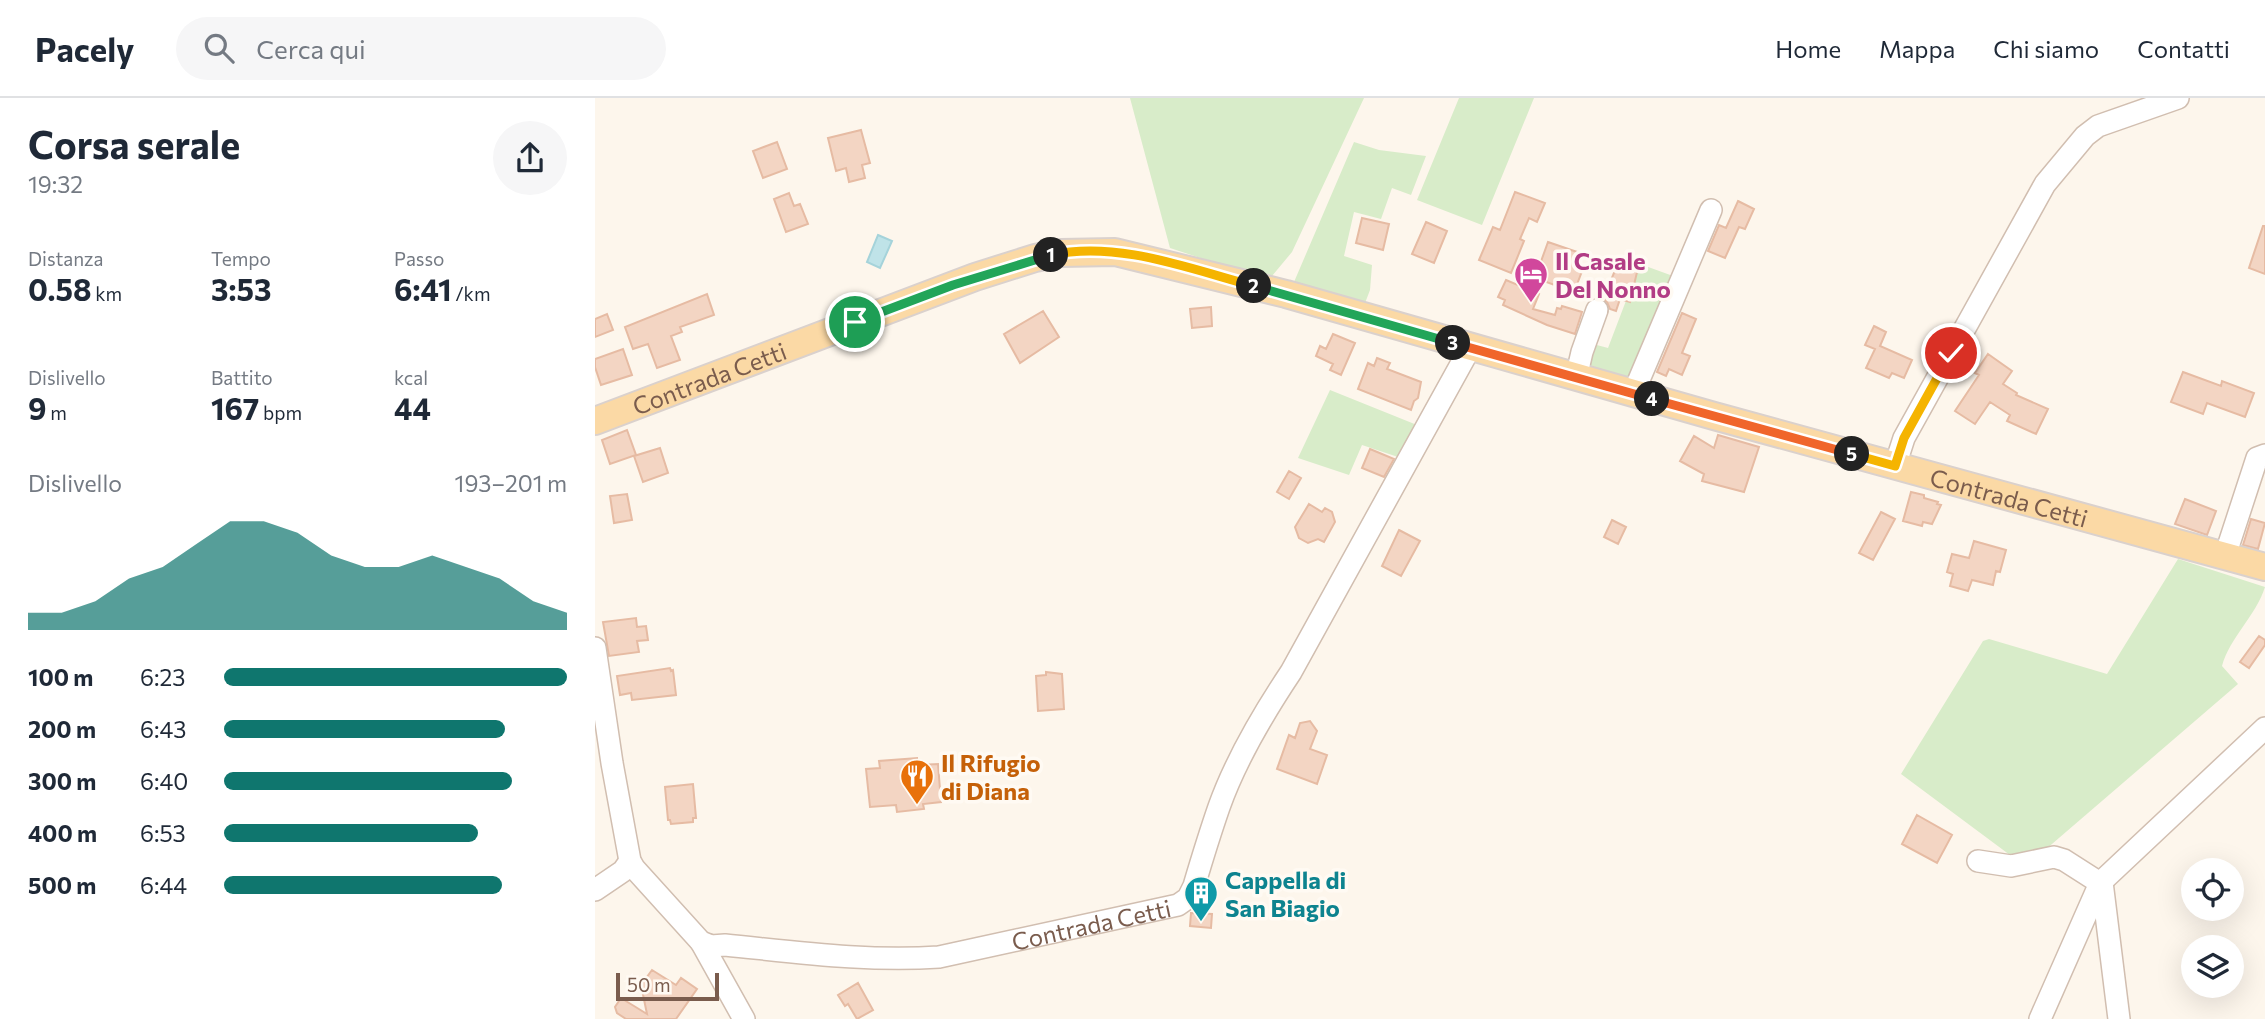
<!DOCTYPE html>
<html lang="it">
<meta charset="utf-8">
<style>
:root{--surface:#fff;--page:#f6f6f7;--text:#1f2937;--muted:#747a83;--line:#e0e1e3;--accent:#0f766e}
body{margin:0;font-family:Commissioner,sans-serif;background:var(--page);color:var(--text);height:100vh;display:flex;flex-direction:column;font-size:26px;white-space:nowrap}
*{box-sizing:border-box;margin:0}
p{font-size:23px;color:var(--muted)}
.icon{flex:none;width:38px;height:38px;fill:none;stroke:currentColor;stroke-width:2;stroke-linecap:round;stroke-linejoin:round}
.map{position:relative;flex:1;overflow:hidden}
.side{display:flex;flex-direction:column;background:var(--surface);width:595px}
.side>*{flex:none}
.controls{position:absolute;left:1586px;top:760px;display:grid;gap:14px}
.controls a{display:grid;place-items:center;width:63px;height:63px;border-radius:50%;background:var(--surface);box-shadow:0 7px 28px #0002;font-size:35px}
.scale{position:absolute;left:21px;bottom:18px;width:103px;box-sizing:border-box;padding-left:7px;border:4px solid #7a5c4d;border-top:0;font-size:19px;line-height:24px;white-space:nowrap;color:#7a5c4d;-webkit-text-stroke:5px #fffaf3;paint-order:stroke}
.pin{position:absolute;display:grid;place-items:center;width:60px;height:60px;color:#fff;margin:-30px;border:4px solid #fff;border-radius:50%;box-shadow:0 2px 7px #0007}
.km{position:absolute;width:35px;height:35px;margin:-18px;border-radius:50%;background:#222;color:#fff;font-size:19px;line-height:35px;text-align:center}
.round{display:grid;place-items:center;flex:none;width:74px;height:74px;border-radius:37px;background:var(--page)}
.overview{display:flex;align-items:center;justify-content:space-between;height:119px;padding:0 28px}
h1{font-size:38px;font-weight:700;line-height:52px}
.metrics{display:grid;grid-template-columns:repeat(3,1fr);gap:10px;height:119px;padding:7px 28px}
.metrics div{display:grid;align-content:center}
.metrics b{font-size:30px;font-weight:700}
.metrics small{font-size:19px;font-weight:400}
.metrics p{font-size:19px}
.chart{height:196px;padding:14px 28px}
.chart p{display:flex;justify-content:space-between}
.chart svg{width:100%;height:126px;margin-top:7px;fill:var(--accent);opacity:.7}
ul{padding:0 28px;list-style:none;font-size:23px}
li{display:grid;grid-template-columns:112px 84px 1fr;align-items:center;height:52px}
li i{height:18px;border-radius:9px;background:var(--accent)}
header{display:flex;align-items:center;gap:42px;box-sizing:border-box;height:98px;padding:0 35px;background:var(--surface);border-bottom:2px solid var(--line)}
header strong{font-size:33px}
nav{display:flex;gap:38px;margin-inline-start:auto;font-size:24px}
.search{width:490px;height:63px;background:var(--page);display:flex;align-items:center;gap:18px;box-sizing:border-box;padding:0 24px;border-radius:38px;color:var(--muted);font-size:26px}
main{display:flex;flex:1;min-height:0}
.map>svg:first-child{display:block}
.green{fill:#d8ecc9}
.water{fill:#bfe3e8;stroke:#a5d3da;stroke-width:2}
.building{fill:#f3d5c3;stroke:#e6bba3;stroke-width:2}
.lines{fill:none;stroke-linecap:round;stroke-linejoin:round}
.minor-casing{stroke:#d1beb0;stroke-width:24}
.major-casing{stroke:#dad1cd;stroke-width:30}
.minor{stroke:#fff;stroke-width:21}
.major{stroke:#fbd9a5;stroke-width:26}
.split-1-casing{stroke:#fff;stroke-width:14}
.split-2-casing{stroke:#fff;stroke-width:14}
.split-3-casing{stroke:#fff;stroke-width:14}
.split-4-casing{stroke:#fff;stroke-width:14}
.split-5-casing{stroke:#fff;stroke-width:14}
.split-6-casing{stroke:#fff;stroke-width:14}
.split-1{stroke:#22a559;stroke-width:9}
.split-2{stroke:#f5b400;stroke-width:9}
.split-3{stroke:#22a559;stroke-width:9}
.split-4{stroke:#f0652b;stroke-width:9}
.split-5{stroke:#f0652b;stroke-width:9}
.split-6{stroke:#f5b400;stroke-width:9}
.labels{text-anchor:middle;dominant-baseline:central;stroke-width:7;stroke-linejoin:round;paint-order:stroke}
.hotel-label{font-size:24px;font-weight:bold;fill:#b23c85;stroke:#fffaf3;text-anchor:start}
.street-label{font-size:24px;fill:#7a5c4d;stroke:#fffaf3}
.food-label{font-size:24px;font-weight:bold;fill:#c56008;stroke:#fffaf3;text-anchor:start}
.culture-label{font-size:24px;font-weight:bold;fill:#0d838f;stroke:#fffaf3;text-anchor:start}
</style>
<header>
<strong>Pacely</strong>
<div class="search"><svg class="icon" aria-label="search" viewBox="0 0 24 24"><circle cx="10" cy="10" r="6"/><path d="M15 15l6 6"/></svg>Cerca qui</div>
<nav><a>Home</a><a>Mappa</a><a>Chi siamo</a><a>Contatti</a></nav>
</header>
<main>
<section class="side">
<div class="overview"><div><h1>Corsa serale</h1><p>19:32</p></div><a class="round"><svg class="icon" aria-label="share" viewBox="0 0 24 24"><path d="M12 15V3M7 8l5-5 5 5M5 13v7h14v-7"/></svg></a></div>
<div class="metrics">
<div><p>Distanza</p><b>0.58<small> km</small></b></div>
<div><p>Tempo</p><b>3:53</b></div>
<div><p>Passo</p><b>6:41<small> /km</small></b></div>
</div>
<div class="metrics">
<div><p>Dislivello</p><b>9<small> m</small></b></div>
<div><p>Battito</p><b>167<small> bpm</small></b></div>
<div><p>kcal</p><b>44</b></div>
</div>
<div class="chart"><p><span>Dislivello</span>193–201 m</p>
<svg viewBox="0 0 160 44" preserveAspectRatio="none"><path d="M0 44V38L10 38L20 34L30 26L40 22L50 14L60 6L70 6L80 10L90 18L100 22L110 22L120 18L130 22L140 26L150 34L160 38V44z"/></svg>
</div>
<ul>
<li><b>100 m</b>6:23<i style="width:100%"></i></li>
<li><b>200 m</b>6:43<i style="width:82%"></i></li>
<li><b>300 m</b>6:40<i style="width:84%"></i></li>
<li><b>400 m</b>6:53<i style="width:74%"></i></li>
<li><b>500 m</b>6:44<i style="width:81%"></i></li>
</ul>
</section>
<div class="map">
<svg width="1670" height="921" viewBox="0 0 1670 921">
<rect width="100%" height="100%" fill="#fdf6ec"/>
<path class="green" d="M535 0H769L697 154 677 178 657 177 575 150Z
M864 0H939L887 127 822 102Z
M759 44 784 52 831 58 816 97 797 90 786 121 759 114 749 158 777 167 775 192 767 213 696 191Z
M1045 166 1078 178 1031 288 987 275 998 246 1013 250Z
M735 292 822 327 803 359 767 347 754 377 703 360Z
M1583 461 1670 489C1661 518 1635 539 1627 568L1643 586 1450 752 1423 763 1306 676 1388 543 1394 541 1512 576Z"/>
<path class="water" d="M283 137 297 143 285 170 272 164Z"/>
<path class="building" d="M266 32 275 65 267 67 270 80 254 84 251 70 241 73 233 40Z
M182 44 192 71 168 80 158 53Z
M920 94 950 105 942 124 934 120 925 141 929 143 916 175 884 162 898 129 905 132Z
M194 95 199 108 205 106 213 126 191 134 179 101Z
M1143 103 1159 111 1150 131 1144 129 1130 160 1113 153 1124 127 1131 130Z
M767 120 794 126 788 152 761 145Z
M831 124 852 133 839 165 817 156Z
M1668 128H1670V176L1654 170Z
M953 144 982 154 979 164 989 168 979 194 940 180Z
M1024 163 1043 170 1035 204 1025 201 1021 213 1015 211 1012 204 1008 201Z
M911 182 944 196 938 211 960 217 962 210 966 211 967 208 987 214 980 236 952 227 908 207 910 202 903 199Z
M112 196 119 217 85 229 87 234 76 238 85 262 62 270 53 246 38 251 30 229Z
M616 209 617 228 597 230 595 211Z
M448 213 464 239 425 265 409 236Z
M1087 215 1101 221 1087 255 1095 258 1087 277 1074 271 1071 278 1062 274Z
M12 216 18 232 0 239V221Z
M1279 228 1291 234 1285 248 1317 262 1309 280 1297 275 1294 280 1271 270 1280 251 1270 247Z
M738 236 760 245 746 277 735 272 738 266 721 258 725 248 731 251Z
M28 251 37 277 6 287 0 269V261Z
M1393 256 1417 273 1408 286 1422 295 1421 297 1453 311 1441 336 1412 323 1415 317 1395 304 1380 326 1360 313 1384 277 1380 275Z
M782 260 795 265 792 271 826 284 823 300 819 303 816 312 763 291 773 265 779 268Z
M1588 274 1626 288 1627 283 1659 295 1650 319 1612 305 1608 316 1576 304Z
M32 332 41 357 15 366 7 342Z
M1123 337 1164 349 1149 394 1107 383 1109 376 1085 363 1099 338 1119 350Z
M65 350 73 375 48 384 39 358Z
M775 351 799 361 789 379 767 370Z
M694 373 706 380 694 401 682 394Z
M1316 394 1329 397V400L1343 404 1342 406 1346 407 1337 426 1328 424 1327 428 1308 423Z
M32 396 37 422 19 425 15 398Z
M1590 401 1621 413 1612 437 1580 426Z
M714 406 727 414 730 410 737 414 740 424 729 444 723 441 713 445 704 440 700 429Z
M1286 414 1300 421 1278 462 1264 455Z
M1656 421 1670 425 1663 451 1648 447Z
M1017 422 1031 429 1023 446 1009 439Z
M804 432 825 443 806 478 787 468Z
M1379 443 1411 452 1405 474 1401 473 1398 487 1377 482 1373 493 1355 488 1358 476 1352 474 1357 456 1374 460Z
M41 520 42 529 51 528 53 542 42 543 44 554 14 558 8 524Z
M1664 538 1670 542V547L1654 570 1645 564Z
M75 570 76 573 78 572 81 597 37 602 36 595 25 597 22 578Z
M451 574 467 576 469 611 443 613 441 578 451 577Z
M715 623 722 633 715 651 732 657 722 686 682 671 694 637 700 640 705 625Z
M322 660V667L343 666 346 704 328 706 329 711 302 714 301 707 275 709 271 671 285 670 284 663Z
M98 686 101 720H98V724L76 726 75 722H73L70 689Z
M1322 717 1357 737 1342 765 1307 746Z
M596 815 617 816 616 830 595 828Z
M57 872 81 887 86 880 102 891 81 921H31L22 915 20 909 26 900 52 916 46 887Z
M263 885 278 912 262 921 253 906 250 908 243 897Z"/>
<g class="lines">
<g class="minor-casing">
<g id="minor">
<path d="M981 280 987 254 1002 212"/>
<path d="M1038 296 1116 112"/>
<path d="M1300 368 1309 340 1450 86 1490 38 1503 28 1583 0"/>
<path d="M1630 458 1662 360 1670 357"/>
<path id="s1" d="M0 550 17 665 35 763 39 770 106 844 116 848 130 847C201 854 272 864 344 859L583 807 593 800 599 788C607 761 615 735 624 709 641 661 668 616 696 574L875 250"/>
<path d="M1383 763 1416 768 1459 759 1469 762 1505 785"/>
<path d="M1507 784 1524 921"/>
<path d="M0 792 28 773 35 763"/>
<path d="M106 844 149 921"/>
<path d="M1445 921 1505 785 1670 630"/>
</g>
</g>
<g class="major-casing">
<g id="major">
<path id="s2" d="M0 323 380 179 440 160 466 155 520 154 691 196 1119 318 1670 469"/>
</g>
</g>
<use href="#minor" class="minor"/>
<use href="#major" class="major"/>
</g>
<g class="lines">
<g class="split-1-casing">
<path id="split-1" d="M260 224 358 187 456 157"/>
</g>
<g class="split-2-casing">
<path id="split-2" d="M456 157C522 142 595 171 659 188"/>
</g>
<g class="split-3-casing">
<path id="split-3" d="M659 188 858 245"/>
</g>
<g class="split-4-casing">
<path id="split-4" d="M858 245 1057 301"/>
</g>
<g class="split-5-casing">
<path id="split-5" d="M1057 301 1257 356"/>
</g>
<g class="split-6-casing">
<path id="split-6" d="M1257 356 1300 368 1309 340 1356 255"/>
</g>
<use href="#split-1" class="split-1"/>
<use href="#split-2" class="split-2"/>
<use href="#split-3" class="split-3"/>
<use href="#split-4" class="split-4"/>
<use href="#split-5" class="split-5"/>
<use href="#split-6" class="split-6"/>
</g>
<defs>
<g id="hotel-pin" transform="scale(1.75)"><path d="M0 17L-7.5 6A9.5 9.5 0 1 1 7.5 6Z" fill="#d1479c" stroke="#fffaf3"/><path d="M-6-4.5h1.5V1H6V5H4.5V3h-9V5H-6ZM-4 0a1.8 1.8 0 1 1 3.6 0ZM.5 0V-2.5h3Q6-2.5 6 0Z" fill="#fff"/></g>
<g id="restaurant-pin" transform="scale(1.75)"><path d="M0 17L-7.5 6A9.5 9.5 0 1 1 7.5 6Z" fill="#e8710a" stroke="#fffaf3"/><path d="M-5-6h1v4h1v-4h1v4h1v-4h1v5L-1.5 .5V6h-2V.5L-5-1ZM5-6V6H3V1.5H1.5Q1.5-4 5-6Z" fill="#fff"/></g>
<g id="building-pin" transform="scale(1.75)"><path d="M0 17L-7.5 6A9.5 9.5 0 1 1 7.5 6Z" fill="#0f9aa8" stroke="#fffaf3"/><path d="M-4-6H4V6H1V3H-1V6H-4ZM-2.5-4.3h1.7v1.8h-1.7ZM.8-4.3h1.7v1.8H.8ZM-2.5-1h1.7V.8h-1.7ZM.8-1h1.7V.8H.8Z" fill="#fff"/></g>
</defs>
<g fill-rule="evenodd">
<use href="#hotel-pin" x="936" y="176"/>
<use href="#restaurant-pin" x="322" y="678"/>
<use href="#building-pin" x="606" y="795"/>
</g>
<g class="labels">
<g class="hotel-label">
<text x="960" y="162">Il Casale<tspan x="960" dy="28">Del Nonno</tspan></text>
</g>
<g class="street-label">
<text stroke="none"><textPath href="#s2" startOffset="122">Contrada Cetti</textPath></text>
<text stroke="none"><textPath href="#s2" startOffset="1477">Contrada Cetti</textPath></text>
<text stroke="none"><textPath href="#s1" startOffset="719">Contrada Cetti</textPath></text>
</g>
<g class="food-label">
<text x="346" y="664">Il Rifugio<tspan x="346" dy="28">di Diana</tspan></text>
</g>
<g class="culture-label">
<text x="630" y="781">Cappella di<tspan x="630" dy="28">San Biagio</tspan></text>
</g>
</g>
</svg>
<div class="controls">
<a><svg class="icon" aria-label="locate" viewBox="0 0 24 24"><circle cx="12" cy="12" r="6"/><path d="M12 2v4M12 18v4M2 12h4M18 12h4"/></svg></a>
<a><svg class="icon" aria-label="layers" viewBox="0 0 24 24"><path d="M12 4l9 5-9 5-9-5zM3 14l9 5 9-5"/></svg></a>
</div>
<div class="scale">50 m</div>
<div class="pin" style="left:260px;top:224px;background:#1e9e55"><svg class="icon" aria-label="arrive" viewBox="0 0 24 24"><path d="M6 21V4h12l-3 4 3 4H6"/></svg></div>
<div class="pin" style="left:1356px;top:255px;background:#d93025"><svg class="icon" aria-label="check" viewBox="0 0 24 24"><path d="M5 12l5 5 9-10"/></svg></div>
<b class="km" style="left:456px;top:157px">1</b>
<b class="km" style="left:659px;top:188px">2</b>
<b class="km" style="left:858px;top:245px">3</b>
<b class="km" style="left:1057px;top:301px">4</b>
<b class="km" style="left:1257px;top:356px">5</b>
</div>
</main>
